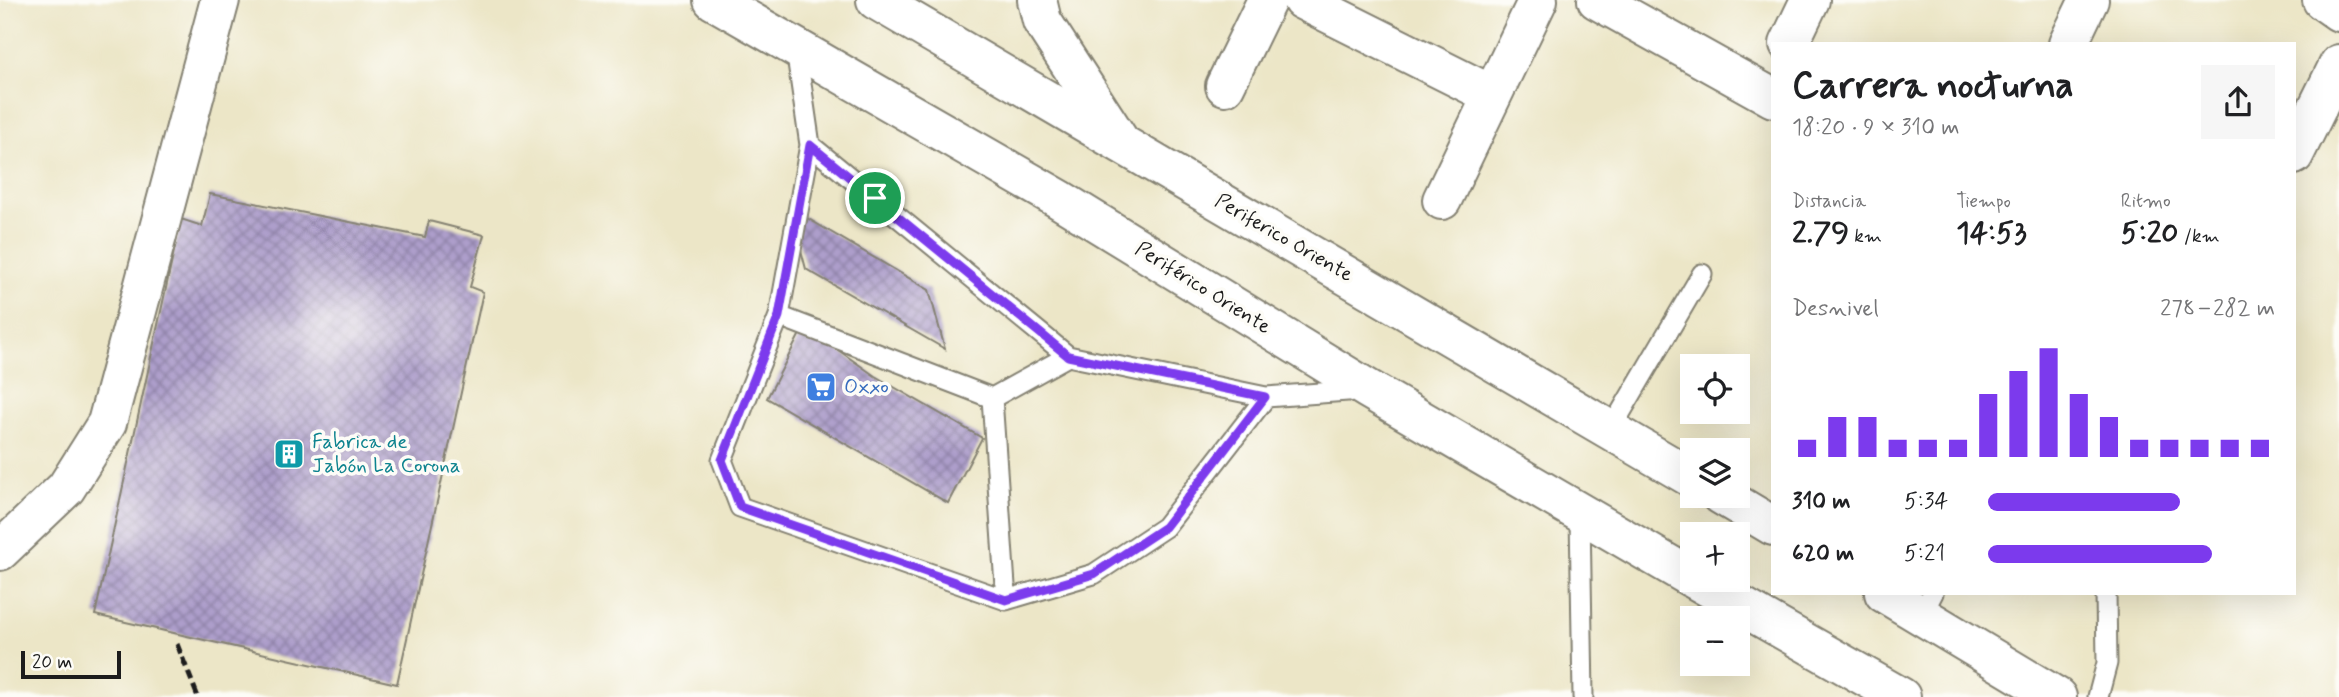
<!DOCTYPE html>
<html lang="es">
<meta charset="utf-8">
<style>
:root{--surface:#fff;--page:#f6f6f6;--text:#202124;--muted:#757577;--accent:#7c3aed}
body{margin:0;font-family:Mynerve,sans-serif;background:var(--page);color:var(--text);height:100vh;display:flex;flex-direction:column;font-size:26px;white-space:nowrap}
*{box-sizing:border-box;margin:0}
p{font-size:23px;color:var(--muted)}
.icon{flex:none;width:38px;height:38px;fill:none;stroke:currentColor;stroke-width:2;stroke-linecap:round;stroke-linejoin:round}
.map{position:relative;flex:1;overflow:hidden}
.details{position:absolute;left:1771px;top:42px;width:525px;height:553px;display:flex;flex-direction:column;background:var(--surface);border-radius:0px;box-shadow:0 7px 28px #0002}
.details>*{flex:none}
.controls{position:absolute;left:1680px;top:354px;display:grid;gap:14px}
.controls a{display:grid;place-items:center;width:70px;height:70px;border-radius:0px;background:var(--surface);box-shadow:0 7px 28px #0002;font-size:35px}
.scale{position:absolute;left:21px;bottom:18px;width:100px;box-sizing:border-box;padding-left:7px;border:4px solid #1c1c1c;border-top:0;font-size:19px;line-height:24px;white-space:nowrap;color:#1c1c1c;-webkit-text-stroke:5px #fdfcf7;paint-order:stroke}
.pin{position:absolute;display:grid;place-items:center;width:60px;height:60px;color:#fff;margin:-30px;border:4px solid #fff;border-radius:50%;box-shadow:0 2px 7px #0007}
.round{display:grid;place-items:center;flex:none;width:74px;height:74px;border-radius:0px;background:var(--page)}
.overview{display:flex;align-items:center;justify-content:space-between;height:119px;padding:0 21px}
h1{font-size:38px;font-weight:700;line-height:52px}
.metrics{display:grid;grid-template-columns:repeat(3,1fr);gap:10px;height:119px;padding:7px 21px}
.metrics div{display:grid;align-content:center}
.metrics b{font-size:30px;font-weight:700}
.metrics small{font-size:19px;font-weight:400}
.metrics p{font-size:19px}
.chart{height:196px;padding:14px 21px}
.chart p{display:flex;justify-content:space-between}
.chart svg{width:100%;height:126px;margin-top:7px;stroke:var(--accent);stroke-width:6}
ul{padding:0 21px;list-style:none;font-size:23px}
li{display:grid;grid-template-columns:112px 84px 1fr;align-items:center;height:52px}
li i{height:18px;border-radius:9px;background:var(--accent)}
.map>svg:first-child{display:block}
.building{fill:url(#building-cross-hatch)}
.lines{fill:none;stroke-linecap:round;stroke-linejoin:round}
.lane-casing{stroke:#848172;stroke-width:23}
.street-casing{stroke:#848172;stroke-width:42}
.secondary-casing{stroke:#848172;stroke-width:42}
.highway-casing{stroke:#848172;stroke-width:42}
.lane{stroke:#fff;stroke-width:19}
.street{stroke:#fff;stroke-width:38}
.secondary{stroke:#fff;stroke-width:38}
.highway{stroke:#fff;stroke-width:38}
.rail{stroke:#1c1c1c;stroke-width:5;stroke-dasharray:10 5;stroke-linecap:butt}
.route-casing{stroke:#fff;stroke-width:14}
.route{stroke:#7c3aed;stroke-width:9}
.labels{text-anchor:middle;dominant-baseline:central;stroke-width:7;stroke-linejoin:round;paint-order:stroke}
.street-label{font-size:21px;fill:#1c1c1c;stroke:#fdfcf7}
.shop-label{font-size:21px;fill:#366cbe;stroke:#fdfcf7;text-anchor:start}
.culture-label{font-size:21px;fill:#0d838f;stroke:#fdfcf7;text-anchor:start}
</style>
<div class="map">
<svg width="2339" height="697" viewBox="0 0 2339 697">
<defs>
<pattern id="building-cross-hatch" width="8" height="8" patternUnits="userSpaceOnUse" patternTransform="scale(1.75)"><rect width="8" height="8" fill="#ad9ecb"/><path d="M0 0l8 8M0 8l8-8" fill="none" stroke="#8c80a4"/></pattern>
</defs>
<rect width="100%" height="100%" fill="#fdfcf7"/>
<filter id="ink" filterUnits="userSpaceOnUse"><feTurbulence type="fractalNoise" baseFrequency=".0143" numOctaves="2"/><feDisplacementMap in="SourceGraphic" scale="14" xChannelSelector="R" yChannelSelector="G"/><feConvolveMatrix kernelMatrix="1 2 1 2 8 2 1 2 1" color-interpolation-filters="sRGB"/></filter>
<filter id="wash" filterUnits="userSpaceOnUse"><feTurbulence type="fractalNoise" baseFrequency=".00686" numOctaves="4" result="noise"/><feDisplacementMap in="SourceGraphic" scale="28" xChannelSelector="R" yChannelSelector="G"/><feGaussianBlur stdDeviation="1.57" result="paint"/><feColorMatrix in="noise" values="0 0 0 0 0 0 0 0 0 0 0 0 0 0 0 0 0 1.4 0 .05"/><feComposite in="paint" operator="in"/></filter>
<g filter="url(#wash)">
<rect width="100%" height="100%" fill="#ece6c7"/>
<g id="blocks">
<path class="building" d="M210 194 425 237 429 221 484 235 470 287 483 292 397 684 95 615 181 219 202 226Z
M790 208 929 290 945 349 806 269Z
M804 326 875 376 982 438 948 503 767 398Z"/>
</g>
</g>
<g filter="url(#ink)">
<use href="#blocks" fill-opacity="0" stroke="#848172" stroke-width="2"/>
<g class="lines">
<g class="lane-casing">
<path id="lane" d="M796 49 810 145 1068 356 1266 397 1361 390
M810 145 779 316 992 398 1068 356
M779 316 722 460 740 507 1006 600 1094 574 1165 527 1266 397
M992 398 1006 600
M1611 429 1702 274
M1580 515 1583 697
M1921 616 1933 593
M2098 697 2107 663 2106 593"/>
</g>
<g class="street-casing">
<path id="street" d="M1302 0 1492 95
M1597 0 1773 98
M2322 0 2339 12
M1789 44 1810 0
M2068 44 2089 0
M1225 86 1267 0
M2294 155 2339 64
M1442 200 1538 0
M0 551 66 488 107 423 220 0"/>
</g>
<g class="secondary-casing">
<path id="secondary" d="M1037 0 1042 21 1121 143"/>
</g>
<g class="highway-casing">
<path id="highway" d="M713 0 1059 199 1368 389 1692 578
M876 0 1692 478
M1721 495 1773 526
M1694 579 1901 697
M1884 593 2057 697"/>
</g>
<use href="#lane" class="lane"/>
<use href="#street" class="street"/>
<use href="#secondary" class="secondary"/>
<use href="#highway" class="highway"/>
<path class="rail" d="M177 644 198 697"/>
</g>
</g>
<g class="lines" filter="url(#ink)">
<g class="route-casing">
<path id="route" d="M810 145 1068 356 1265 397 1165 527 1094 574 1006 600 740 507 722 460 779 316Z"/>
</g>
<use href="#route" class="route"/>
</g>
<defs>
<g id="supermarket-square" transform="scale(1.575)"><rect x="-9" y="-9" width="18" height="18" rx="4" fill="#3f7fe0" stroke="#fdfcf7"/><path d="M-6-5.5h2.5l.6 2H6L4.5 2H-2.5L-4.4-4H-6ZM-1.5 3.2a1.3 1.3 0 1 0 .1 0ZM3 3.2a1.3 1.3 0 1 0 .1 0Z" fill="#fff"/></g>
<g id="building-square" transform="scale(1.575)"><rect x="-9" y="-9" width="18" height="18" rx="4" fill="#0f9aa8" stroke="#fdfcf7"/><path d="M-4-6H4V6H1V3H-1V6H-4ZM-2.5-4.3h1.7v1.8h-1.7ZM.8-4.3h1.7v1.8H.8ZM-2.5-1h1.7V.8h-1.7ZM.8-1h1.7V.8H.8Z" fill="#fff"/></g>
</defs>
<g fill-rule="evenodd">
<use href="#supermarket-square" x="821" y="387"/>
<use href="#building-square" x="289" y="454"/>
</g>
<g class="labels">
<g class="street-label">
<text transform="translate(1284 238) rotate(30)">Periferico Oriente</text>
<text transform="translate(1203 288) rotate(32)">Periférico Oriente</text>
</g>
<g class="shop-label">
<text x="844" y="387">Oxxo</text>
</g>
<g class="culture-label">
<text x="312" y="442">Fabrica de<tspan x="312" dy="24">Jabón La Corona</tspan></text>
</g>
</g>
</svg>
<div class="controls">
<a><svg class="icon" aria-label="locate" viewBox="0 0 24 24"><circle cx="12" cy="12" r="6"/><path d="M12 2v4M12 18v4M2 12h4M18 12h4"/></svg></a>
<a><svg class="icon" aria-label="layers" viewBox="0 0 24 24"><path d="M12 4l9 5-9 5-9-5zM3 14l9 5 9-5"/></svg></a>
<a>+</a>
<a>−</a>
</div>
<div class="scale">20 m</div>
<div class="pin" style="left:875px;top:198px;background:#1e9e55"><svg class="icon" aria-label="arrive" viewBox="0 0 24 24"><path d="M6 21V4h12l-3 4 3 4H6"/></svg></div>
<section class="details">
<div class="overview"><div><h1>Carrera nocturna</h1><p>18:20 · 9 × 310 m</p></div><a class="round"><svg class="icon" aria-label="share" viewBox="0 0 24 24"><path d="M12 15V3M7 8l5-5 5 5M5 13v7h14v-7"/></svg></a></div>
<div class="metrics">
<div><p>Distancia</p><b>2.79<small> km</small></b></div>
<div><p>Tiempo</p><b>14:53</b></div>
<div><p>Ritmo</p><b>5:20<small> /km</small></b></div>
</div>
<div class="chart"><p><span>Desnivel</span>278–282 m</p>
<svg viewBox="0 0 160 44" preserveAspectRatio="none"><path d="M5 44V38M15 44V30M25 44V30M35 44V38M45 44V38M55 44V38M65 44V22M75 44V14M85 44V6M95 44V22M105 44V30M115 44V38M125 44V38M135 44V38M145 44V38M155 44V38"/></svg>
</div>
<ul>
<li><b>310 m</b>5:34<i style="width:67%"></i></li>
<li><b>620 m</b>5:21<i style="width:78%"></i></li>
</ul>
</section>
</div>
